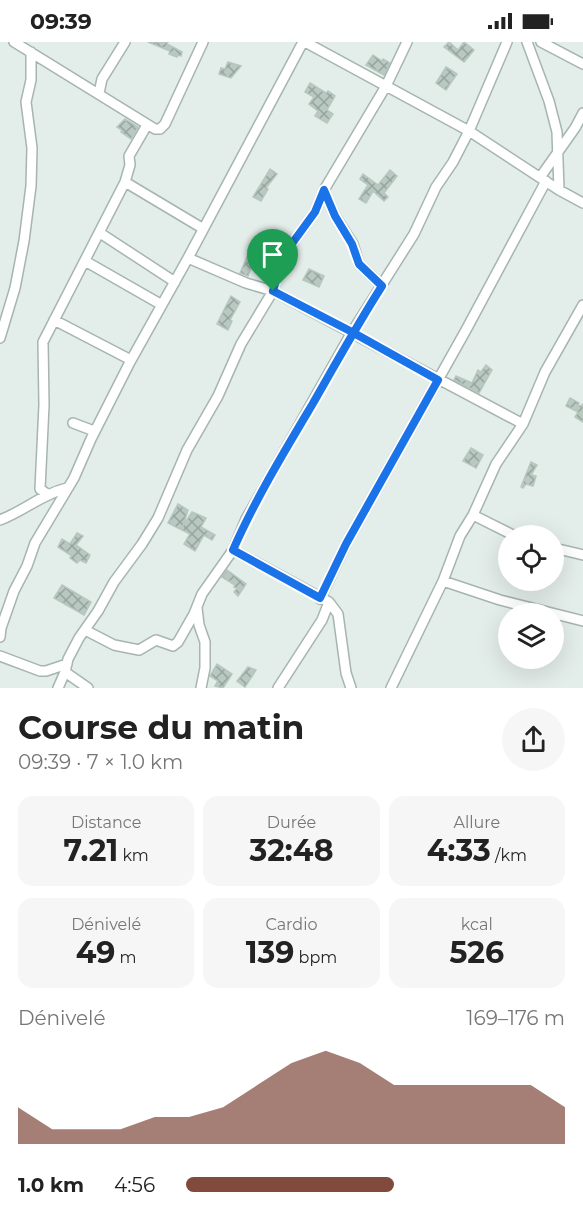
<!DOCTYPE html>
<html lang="fr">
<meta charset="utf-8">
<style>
:root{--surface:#fff;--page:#f6f6f6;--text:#222;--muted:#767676;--accent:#804a3c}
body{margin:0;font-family:Montserrat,sans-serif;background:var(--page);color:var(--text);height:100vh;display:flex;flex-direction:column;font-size:22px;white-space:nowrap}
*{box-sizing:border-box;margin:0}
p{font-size:20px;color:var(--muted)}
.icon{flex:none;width:33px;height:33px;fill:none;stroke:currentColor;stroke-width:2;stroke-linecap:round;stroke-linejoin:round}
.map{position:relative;height:646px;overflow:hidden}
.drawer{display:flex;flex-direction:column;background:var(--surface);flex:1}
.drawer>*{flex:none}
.tools{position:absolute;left:498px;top:483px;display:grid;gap:12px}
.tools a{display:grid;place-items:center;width:66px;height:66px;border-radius:50%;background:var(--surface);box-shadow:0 6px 24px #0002;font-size:30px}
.pin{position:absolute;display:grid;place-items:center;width:51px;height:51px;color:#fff;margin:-62px -26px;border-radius:50% 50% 50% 0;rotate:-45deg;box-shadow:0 0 6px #0007}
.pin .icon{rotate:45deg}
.round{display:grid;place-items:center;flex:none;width:63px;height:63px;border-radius:32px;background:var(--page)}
.summary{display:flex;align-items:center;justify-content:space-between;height:102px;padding:0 18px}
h1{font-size:33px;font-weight:700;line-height:45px}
.metrics{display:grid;grid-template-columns:repeat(3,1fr);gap:9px;height:102px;padding:6px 18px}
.metrics div{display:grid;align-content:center;border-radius:15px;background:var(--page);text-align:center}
.metrics b{font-size:30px;font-weight:700}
.metrics small{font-size:16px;font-weight:400}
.metrics p{font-size:16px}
.chart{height:168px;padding:12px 18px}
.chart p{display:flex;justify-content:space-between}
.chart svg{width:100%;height:108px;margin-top:6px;fill:var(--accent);opacity:.7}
ul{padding:0 18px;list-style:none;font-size:20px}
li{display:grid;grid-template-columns:96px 72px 1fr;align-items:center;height:45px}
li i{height:15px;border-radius:8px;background:var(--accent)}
.status{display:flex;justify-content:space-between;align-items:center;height:42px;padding:0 30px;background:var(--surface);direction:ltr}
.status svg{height:16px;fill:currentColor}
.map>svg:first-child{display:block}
.building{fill:url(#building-cross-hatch);stroke:#b6c7bf;stroke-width:1.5}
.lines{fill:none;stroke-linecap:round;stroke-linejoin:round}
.minor-casing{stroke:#a6b5b0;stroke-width:12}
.minor{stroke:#fff;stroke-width:9}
.route-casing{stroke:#fff;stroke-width:12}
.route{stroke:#1a73e8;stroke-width:8}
</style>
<div class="status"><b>09:39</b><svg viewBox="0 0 49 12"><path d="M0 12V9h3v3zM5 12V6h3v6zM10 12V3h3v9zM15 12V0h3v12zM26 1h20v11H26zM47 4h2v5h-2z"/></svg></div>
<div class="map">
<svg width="583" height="646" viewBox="0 0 583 646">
<defs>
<pattern id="building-cross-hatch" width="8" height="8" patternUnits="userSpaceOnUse" patternTransform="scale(1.5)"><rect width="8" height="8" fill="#b9c8c1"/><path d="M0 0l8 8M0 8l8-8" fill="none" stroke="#96a49e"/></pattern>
</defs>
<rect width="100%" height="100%" fill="#e3ede9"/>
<path class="building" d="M148 0H168L167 2 182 10 181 14 178 13 177 15 169 12 170 9Z
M449 0 458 8 464 0 474 8 464 20 444 5Z
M373 13 382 19 383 17 390 21 384 33 366 23Z
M228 20 241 24 231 36 219 32 221 26 225 27Z
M446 25 457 32 446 48 436 41Z
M310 41 326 51 328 49 335 54 327 68 333 72 327 81 315 74 318 69 309 62 314 55 305 50Z
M125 77 138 85 131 97 121 90 122 88 117 85Z
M270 127 277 132 266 146 268 147 261 159 253 155Z
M390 128 397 134 384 151 388 155 384 159 373 149 366 161 359 157 368 143 360 137 363 132 378 143Z
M267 213 274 216 266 233 251 226 248 234 240 231 247 215 262 220Z
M309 227 324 234 319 245 303 238Z
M231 254 240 260 230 278 232 279 228 288 217 282Z
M486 323 492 328 479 351 454 338 456 334 472 341 478 328 481 330Z
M570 356 579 361 578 363 581 364 583 362V380L575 375 578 370 566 364Z
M471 406 483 413 476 426 463 419Z
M531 420 537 423 531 433 536 434 533 444 526 442 523 446 521 445Z
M178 462 188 468 183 484 192 470 206 476 201 485 215 493 212 498 204 493 195 509 184 502 190 492 168 481Z
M77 491 83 494 76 503 90 513 86 521 80 518 77 521 70 516 72 514 58 505 62 497 70 502Z
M227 528 246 542 238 554 234 550 237 546 234 545 235 543 222 535Z
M62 543 91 560 84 573 54 556Z
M217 622 232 632 223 646 215 644 218 639 210 634Z
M248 625 256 628 245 645 237 639Z"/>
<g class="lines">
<g class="minor-casing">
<path id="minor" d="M14 0 155 87H160L165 82 203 0
M305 0 469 89 559 148 583 161
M527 0 549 59 557 90 559 148
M541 0 583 22
M99 51 102 37 125 0
M541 134 575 86 583 71
M125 140 202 186
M324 148 335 174 353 202 359 222 382 244
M100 191 175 240
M188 216 246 241 273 249 523 382
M85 219 162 263
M54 278 131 318
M0 296 15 246 24 199 31 144 32 106 26 60 31 38V10
M73 381 94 389
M47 452 40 447 44 363 43 300 125 140 130 123 129 114 147 83
M473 473 515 494
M0 478C24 469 42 452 67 446
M554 506 583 513
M233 508 329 560 338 572 346 631 351 646
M443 539 500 558 583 579
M320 557 346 502 466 288 546 139
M197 566 199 583 205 600V626L201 646
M85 588 114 603 139 608 156 598 173 604 178 600 194 572 202 552 233 508 246 477 352 290 414 192 436 145 453 120 469 89 507 0
M0 595 1 586 14 549 27 524 35 501 74 436 91 397 130 320 188 216 303 0
M0 614 40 629H46L67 622
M65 630 88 646
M58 646 65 630 68 617 79 596 98 569 114 540 142 502 158 476 187 408 218 354 241 302 273 249 279 227 288 207 315 170 324 148 386 44 407 0
M278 646 322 578 329 560
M391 646 443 539 460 494 473 473 496 422 523 382 545 330 583 263"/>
</g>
<use href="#minor" class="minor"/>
</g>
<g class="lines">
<g class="route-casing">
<path id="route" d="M273 249 352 290 438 338 346 502 320 556 233 508C255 458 284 410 312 363 335 323 357 283 382 244L359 222 352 202 335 174 324 148 315 170 288 207 279 227 273 249"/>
</g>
<use href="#route" class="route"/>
</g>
</svg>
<div class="tools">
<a><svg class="icon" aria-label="locate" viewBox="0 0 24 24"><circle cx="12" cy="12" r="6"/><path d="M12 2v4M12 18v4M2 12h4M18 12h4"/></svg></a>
<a><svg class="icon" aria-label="layers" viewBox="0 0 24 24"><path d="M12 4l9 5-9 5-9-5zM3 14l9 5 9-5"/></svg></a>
</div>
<div class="pin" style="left:273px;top:249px;background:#1e9e55"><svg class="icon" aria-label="arrive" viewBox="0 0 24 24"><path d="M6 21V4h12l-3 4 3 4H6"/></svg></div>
</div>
<section class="drawer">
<div class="summary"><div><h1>Course du matin</h1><p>09:39 · 7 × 1.0 km</p></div><a class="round"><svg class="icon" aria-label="share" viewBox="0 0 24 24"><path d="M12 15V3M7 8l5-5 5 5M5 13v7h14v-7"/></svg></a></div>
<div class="metrics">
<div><p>Distance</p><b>7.21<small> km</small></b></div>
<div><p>Durée</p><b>32:48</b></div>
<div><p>Allure</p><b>4:33<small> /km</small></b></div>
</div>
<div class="metrics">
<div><p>Dénivelé</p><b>49<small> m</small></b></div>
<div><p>Cardio</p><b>139<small> bpm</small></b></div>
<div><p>kcal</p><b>526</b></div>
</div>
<div class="chart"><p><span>Dénivelé</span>169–176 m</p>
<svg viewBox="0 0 160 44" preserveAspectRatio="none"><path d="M0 44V29L10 38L20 38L30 38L40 33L50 33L60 29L70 20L80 11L90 6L100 11L110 20L120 20L130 20L140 20L150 20L160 29V44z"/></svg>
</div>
<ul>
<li><b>1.0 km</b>4:56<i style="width:55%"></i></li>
</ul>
</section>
